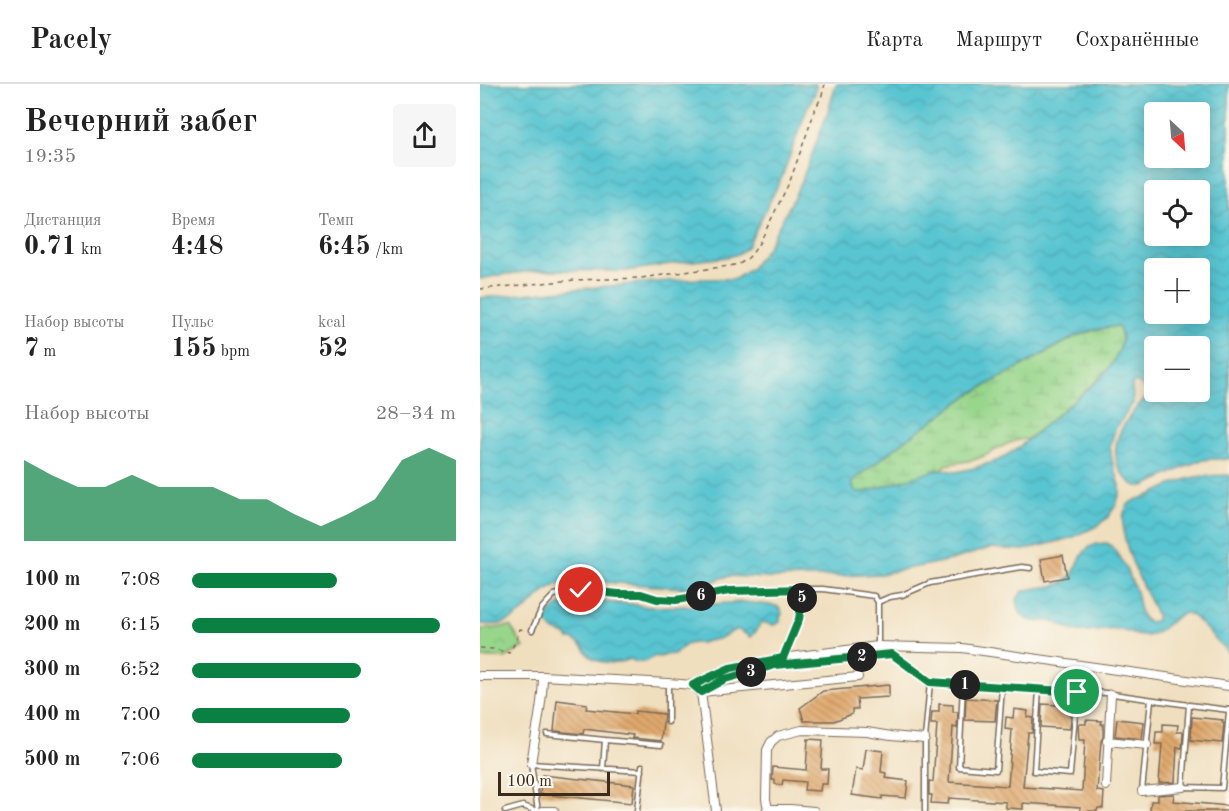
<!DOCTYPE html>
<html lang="ru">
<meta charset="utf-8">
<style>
:root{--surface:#fff;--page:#f6f6f6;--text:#222;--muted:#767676;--line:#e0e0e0;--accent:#0b8043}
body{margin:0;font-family:"Old Standard TT",serif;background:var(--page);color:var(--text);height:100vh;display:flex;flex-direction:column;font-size:22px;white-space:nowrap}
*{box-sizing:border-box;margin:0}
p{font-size:20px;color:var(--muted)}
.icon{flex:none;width:33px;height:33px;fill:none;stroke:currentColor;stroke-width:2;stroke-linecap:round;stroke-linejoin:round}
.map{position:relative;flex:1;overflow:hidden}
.panel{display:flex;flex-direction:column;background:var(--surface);width:480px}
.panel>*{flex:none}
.needle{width:39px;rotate:154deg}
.buttons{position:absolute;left:664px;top:18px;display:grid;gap:12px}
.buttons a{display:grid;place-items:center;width:66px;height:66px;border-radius:6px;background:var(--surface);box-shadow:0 3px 15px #0003;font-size:30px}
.scale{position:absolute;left:18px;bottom:15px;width:112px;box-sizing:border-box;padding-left:6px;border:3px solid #3b2a1e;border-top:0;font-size:16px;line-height:21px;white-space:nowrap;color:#3b2a1e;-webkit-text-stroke:4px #fbf7ec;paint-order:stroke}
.pin{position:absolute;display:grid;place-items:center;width:51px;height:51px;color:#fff;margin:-26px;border:3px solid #fff;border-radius:50%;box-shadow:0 2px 6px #0007}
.km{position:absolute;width:30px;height:30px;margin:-15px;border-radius:50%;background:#222;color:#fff;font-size:16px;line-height:30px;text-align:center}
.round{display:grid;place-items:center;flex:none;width:63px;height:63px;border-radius:6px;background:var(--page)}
.headline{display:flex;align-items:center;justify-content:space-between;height:102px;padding:0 24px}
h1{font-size:33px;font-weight:600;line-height:45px}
.figures{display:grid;grid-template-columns:repeat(3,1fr);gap:9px;height:102px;padding:6px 24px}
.figures div{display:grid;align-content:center}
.figures b{font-size:26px;font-weight:600}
.figures small{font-size:16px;font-weight:400}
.figures p{font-size:16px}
.chart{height:168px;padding:12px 24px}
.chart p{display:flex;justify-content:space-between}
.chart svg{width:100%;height:108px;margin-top:6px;fill:var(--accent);opacity:.7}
ul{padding:0 24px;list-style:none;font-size:20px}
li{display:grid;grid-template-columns:96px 72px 1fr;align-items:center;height:45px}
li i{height:15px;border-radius:8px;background:var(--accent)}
header{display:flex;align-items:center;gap:36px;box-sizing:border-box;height:84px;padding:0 30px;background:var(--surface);border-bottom:2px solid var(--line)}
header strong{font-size:28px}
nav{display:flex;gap:33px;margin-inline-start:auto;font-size:21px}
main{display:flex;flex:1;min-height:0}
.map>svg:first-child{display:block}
.wetland{fill:url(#wetland-marsh);stroke:#698054;stroke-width:1.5}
.park{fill:url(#park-crowns);stroke:#698054;stroke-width:1.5}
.water{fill:url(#water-waves);stroke:#4a7878;stroke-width:1.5;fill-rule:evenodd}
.building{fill:url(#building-back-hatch)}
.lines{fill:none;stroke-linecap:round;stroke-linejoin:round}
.lane-casing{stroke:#7a6956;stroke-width:7}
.street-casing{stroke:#7a6956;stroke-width:10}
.path{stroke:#7a6956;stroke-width:1.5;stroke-dasharray:4.5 4.5;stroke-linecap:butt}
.lane{stroke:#fff;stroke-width:4}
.street{stroke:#fff;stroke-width:8}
.route-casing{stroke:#fff;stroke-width:12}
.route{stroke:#0b8043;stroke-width:8}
</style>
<header>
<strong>Pacely</strong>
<nav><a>Карта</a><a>Маршрут</a><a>Сохранённые</a></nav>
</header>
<main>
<section class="panel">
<div class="headline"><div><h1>Вечерний забег</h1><p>19:35</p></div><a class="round"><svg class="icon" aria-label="share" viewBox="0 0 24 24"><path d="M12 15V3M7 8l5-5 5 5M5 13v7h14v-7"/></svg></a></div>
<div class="figures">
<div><p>Дистанция</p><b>0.71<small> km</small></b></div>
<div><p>Время</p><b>4:48</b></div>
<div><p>Темп</p><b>6:45<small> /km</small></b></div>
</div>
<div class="figures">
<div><p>Набор высоты</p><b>7<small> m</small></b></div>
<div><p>Пульс</p><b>155<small> bpm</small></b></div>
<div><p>kcal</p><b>52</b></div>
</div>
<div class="chart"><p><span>Набор высоты</span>28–34 m</p>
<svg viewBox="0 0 160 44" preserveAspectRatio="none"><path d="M0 44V11L10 17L20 22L30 22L40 17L50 22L60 22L70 22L80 27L90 27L100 33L110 38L120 33L130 27L140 11L150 6L160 11V44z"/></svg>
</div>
<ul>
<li><b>100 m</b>7:08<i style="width:55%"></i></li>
<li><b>200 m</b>6:15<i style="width:94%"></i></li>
<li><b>300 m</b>6:52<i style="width:64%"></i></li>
<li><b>400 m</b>7:00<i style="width:60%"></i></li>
<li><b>500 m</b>7:06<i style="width:57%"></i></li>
</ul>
</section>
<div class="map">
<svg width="749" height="727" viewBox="0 0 749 727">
<defs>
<pattern id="wetland-marsh" width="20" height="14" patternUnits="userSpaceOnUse" patternTransform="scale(1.5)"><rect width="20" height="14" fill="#97d68b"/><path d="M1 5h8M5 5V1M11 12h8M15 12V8" fill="none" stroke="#83b878"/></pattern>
<pattern id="park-crowns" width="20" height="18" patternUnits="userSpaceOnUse" patternTransform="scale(1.5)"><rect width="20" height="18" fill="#97d68b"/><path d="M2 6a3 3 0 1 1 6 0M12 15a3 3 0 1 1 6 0" fill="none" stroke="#83b878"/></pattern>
<pattern id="water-waves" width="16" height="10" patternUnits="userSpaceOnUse" patternTransform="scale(1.5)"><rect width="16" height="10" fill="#59c5d1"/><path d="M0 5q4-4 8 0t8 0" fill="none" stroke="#4ea9b3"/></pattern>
<pattern id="building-back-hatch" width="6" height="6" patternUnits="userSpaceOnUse" patternTransform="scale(1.5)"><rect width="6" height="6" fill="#e0a96d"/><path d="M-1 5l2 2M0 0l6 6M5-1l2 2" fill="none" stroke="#b78a59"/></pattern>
</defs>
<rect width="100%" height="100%" fill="#fbf7ec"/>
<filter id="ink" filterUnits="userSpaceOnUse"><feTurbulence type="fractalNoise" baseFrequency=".0167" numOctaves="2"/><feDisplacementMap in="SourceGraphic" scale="12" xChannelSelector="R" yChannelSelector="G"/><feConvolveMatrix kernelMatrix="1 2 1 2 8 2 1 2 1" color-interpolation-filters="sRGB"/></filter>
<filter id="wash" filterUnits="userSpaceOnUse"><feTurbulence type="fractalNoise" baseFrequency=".008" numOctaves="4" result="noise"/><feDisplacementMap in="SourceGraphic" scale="24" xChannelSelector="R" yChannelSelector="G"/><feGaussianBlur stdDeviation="1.35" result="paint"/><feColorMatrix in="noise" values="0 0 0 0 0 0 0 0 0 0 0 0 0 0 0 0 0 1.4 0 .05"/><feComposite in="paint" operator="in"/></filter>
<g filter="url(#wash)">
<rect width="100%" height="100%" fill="#f0dfbf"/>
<path class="wetland" d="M636 242 640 245 642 255 640 264 633 280 618 296 548 355C529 355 515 368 499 374 488 378 477 378 466 381L463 385 385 408H376L372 400 374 396 427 355 487 312 596 252 614 246Z"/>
<path class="park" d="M30 542 44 563 25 574H0V545L16 544Z"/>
<path class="water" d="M0 0H336L335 9 326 27 302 93 267 163 258 170 247 173 196 179 147 187 60 186 20 191 0 195Z
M356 0H749V375H730L718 377 664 402C655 403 651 400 645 393 636 383 634 370 637 357 640 343 663 310 678 308 689 305 708 308 720 308V283L725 270 724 264 720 262H675V303L668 306 656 298 652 300 653 319 636 344 630 361 632 376 640 401V408L636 421 628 433 617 442 591 454 544 466 510 464 471 476 401 490 334 493 285 494 249 492 241 494 224 502 203 504 98 496C57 499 55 528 23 539 16 542 8 540 0 540V214L162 199 219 195H255L263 190 271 184 287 164 310 121 322 96 349 25ZM720 28V74H675V28ZM720 106V152H675V106ZM675 184H720V230H675ZM636 242 640 245 642 255 640 264 632 280 618 296 538 364 519 376 494 384 476 388 460 385 385 408H376L372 400 374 396 427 355 487 312 596 252 614 246Z
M749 391V569C740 562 717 533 710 530 695 525 685 550 667 552 657 553 649 547 640 546 626 544 612 549 599 548 588 547 579 538 569 537 564 536 560 538 555 537 542 537 538 526 537 515L542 508C555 502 571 505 584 498 603 487 594 459 627 459 639 466 651 494 656 508 659 518 658 532 668 538L675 537 677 534V532C667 509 628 442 649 420 654 415 663 414 670 411 684 405 697 397 712 394 724 391 737 392 749 391Z
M93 516 152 520 168 523 218 522 232 520 265 518 297 522 301 526 302 530 300 533V538L294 541 281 538 276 547 271 553 257 545C250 548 243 554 237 555 230 557 227 556 221 559 207 557 203 563 194 571 186 568 183 575 175 572 166 578 159 581 150 575 135 581 110 581 104 563L93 555H89L86 551 72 546 65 537C70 524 81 521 93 516Z"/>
<g id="blocks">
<path class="building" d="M583 471 587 493 565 497 561 475Z
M409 601V613L377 615 378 625H372V630L354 637H324L320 624 343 607Z
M486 614 517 616 515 637 485 636Z
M77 616 107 620 106 625 155 630V627L184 630 181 657 152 654 153 651 104 645 103 650 74 647Z
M459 620 473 621V628H478L477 644 473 643 469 698 528 702 532 646 525 645 526 633 533 634 534 625 548 627 547 633 553 634 552 649H548L543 703 602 707 605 656H599L598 640H606V636L622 637 621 640H623V653L621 657 617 707 624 708 623 724H618L617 727H600V723L543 719V725L526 724V718L469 714 468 720 451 719 452 711H449V697L453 698 457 640H451L452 628H459Z
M562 620 592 622 590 645 561 643Z
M712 633 743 636 742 639H744L742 659 711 656Z
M637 635 664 638 662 655 635 652Z
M683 640 698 641 697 648H703L702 664 697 663 695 698 679 699 682 660H675L676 648H683Z
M328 655 343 656 341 685H348L347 700H341L340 707 324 706 325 698 303 696 302 701 295 700V696H292L293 683 326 686Z
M386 665 403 667 401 688 406 689 405 694 428 697 426 714 402 712V715L372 711 376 685 383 686Z
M62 691 154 701 152 719 60 710Z
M694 710 693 717 749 722V727H670L671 717H678V711Z"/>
</g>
</g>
<g filter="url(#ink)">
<use href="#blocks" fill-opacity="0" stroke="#7a6956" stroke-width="1.5"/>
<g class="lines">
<g class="lane-casing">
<path id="lane" d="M398 518 410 513 422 511 450 499 529 485 542 483 550 484
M52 546 62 524 74 511 101 506 138 510H161L177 515 196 516 249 507 324 505H343L394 512 398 518V562
M483 601 479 683 516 686 522 603
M559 605 554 687 590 690 597 608
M709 621 703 703 742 704 749 628
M188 638V600
M67 650 125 656 123 685
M125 656 181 661
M662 707 671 616
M25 727 43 722 57 727
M58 727 51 680 162 687
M157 727 162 682
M445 727V655L450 598 626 609 709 621 749 626"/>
</g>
<g class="street-casing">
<path id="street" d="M0 592H63L188 599 213 601 250 584 303 574 398 562 482 564 749 602
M218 606 221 608 236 727
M221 608 378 593
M627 657 667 661
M51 680C55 651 63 621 63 592
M626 702 631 610
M662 707 703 703
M288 725 286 715 287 666 291 658 298 652 322 646 387 648 411 652 445 655
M63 727H74
M286 727 288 725H310L334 727"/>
</g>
<path class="path" d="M0 205 94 196 161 194 249 182 259 180 266 176 272 170 281 156 310 97 332 35V31L341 14 345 0
M0 564 14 565 29 569 36 557 40 545 46 546
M306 565 319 535 323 510
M413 570 445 594
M368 574 405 570
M247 594 263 590
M194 727H195"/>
<use href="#lane" class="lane"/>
<use href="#street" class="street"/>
</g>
</g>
<g class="lines" filter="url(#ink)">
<g class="route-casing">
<path id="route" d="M101 506 138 510H161L177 515 196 516 249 507 324 505 319 535 303 574 250 584 213 601 221 608 245 595 295 581 412 570 450 598 597 608"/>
</g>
<use href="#route" class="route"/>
</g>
</svg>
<div class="buttons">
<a><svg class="needle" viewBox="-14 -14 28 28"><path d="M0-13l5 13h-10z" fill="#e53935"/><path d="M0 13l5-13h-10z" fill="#767676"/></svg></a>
<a><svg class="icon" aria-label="locate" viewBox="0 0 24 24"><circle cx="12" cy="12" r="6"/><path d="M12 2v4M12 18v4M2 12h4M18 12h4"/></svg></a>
<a>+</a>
<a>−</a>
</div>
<div class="scale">100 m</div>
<div class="pin" style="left:597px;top:608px;background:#1e9e55"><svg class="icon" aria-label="arrive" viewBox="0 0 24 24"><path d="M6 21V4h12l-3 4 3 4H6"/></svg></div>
<div class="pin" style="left:101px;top:506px;background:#d93025"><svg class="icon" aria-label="check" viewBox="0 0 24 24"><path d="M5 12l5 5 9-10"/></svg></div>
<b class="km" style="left:485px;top:601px">1</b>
<b class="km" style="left:382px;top:573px">2</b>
<b class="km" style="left:271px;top:588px">3</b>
<b class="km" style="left:322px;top:514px">5</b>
<b class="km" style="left:221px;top:512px">6</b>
</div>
</main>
